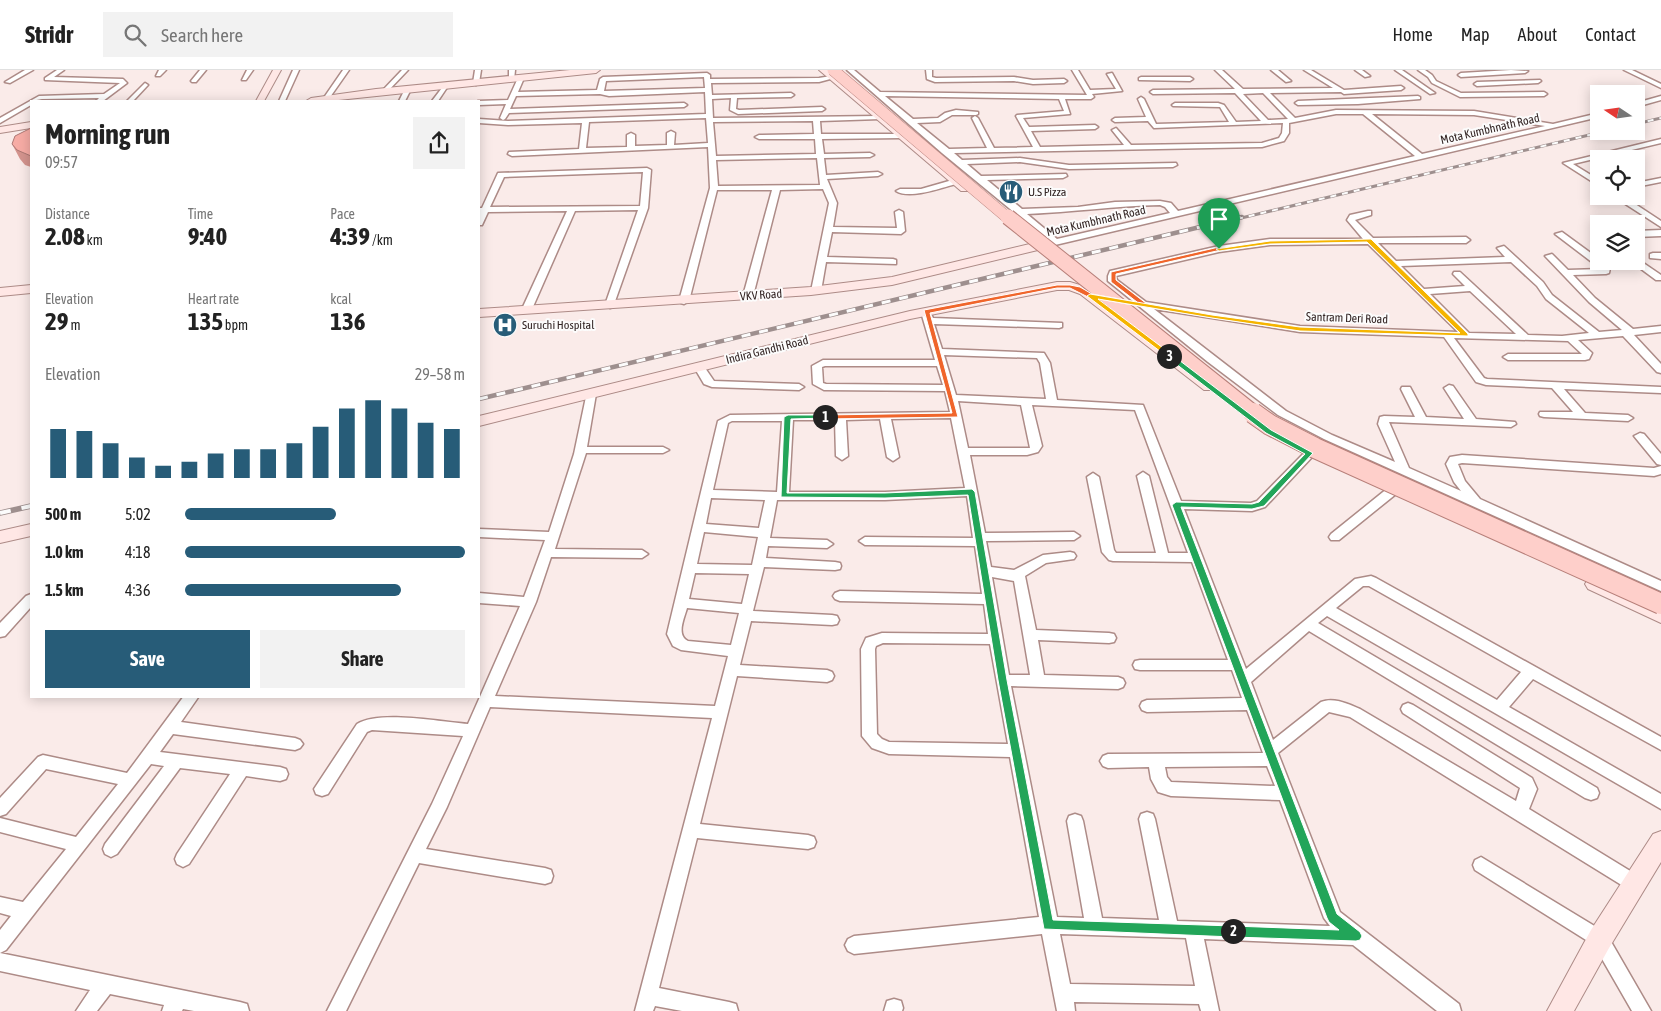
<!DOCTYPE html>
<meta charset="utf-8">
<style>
:root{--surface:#fff;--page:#f2f2f2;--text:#222;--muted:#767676;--line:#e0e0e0;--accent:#275c78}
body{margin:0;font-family:"Asap Condensed",sans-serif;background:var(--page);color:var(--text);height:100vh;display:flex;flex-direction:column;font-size:19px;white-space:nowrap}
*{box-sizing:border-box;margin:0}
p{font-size:16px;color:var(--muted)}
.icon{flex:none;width:28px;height:28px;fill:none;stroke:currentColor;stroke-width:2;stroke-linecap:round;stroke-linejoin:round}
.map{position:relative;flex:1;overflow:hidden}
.panel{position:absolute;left:30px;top:30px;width:450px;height:598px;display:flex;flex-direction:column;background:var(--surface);border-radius:0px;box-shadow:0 2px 12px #0003}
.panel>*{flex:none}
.needle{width:32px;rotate:283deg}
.tools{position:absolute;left:1590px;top:15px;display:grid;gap:10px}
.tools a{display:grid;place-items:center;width:55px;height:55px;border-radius:0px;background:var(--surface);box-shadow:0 2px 12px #0003;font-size:25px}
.pin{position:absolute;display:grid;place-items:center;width:42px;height:42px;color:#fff;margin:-51px -21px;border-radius:50% 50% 50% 0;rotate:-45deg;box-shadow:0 0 5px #0007}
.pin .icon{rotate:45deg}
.km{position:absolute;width:25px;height:25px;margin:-12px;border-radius:50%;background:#222;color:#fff;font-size:14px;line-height:25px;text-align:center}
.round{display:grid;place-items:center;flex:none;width:52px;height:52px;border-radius:0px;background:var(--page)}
.head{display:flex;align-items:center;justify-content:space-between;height:85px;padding:0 15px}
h1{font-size:28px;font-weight:700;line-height:38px}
.figures{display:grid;grid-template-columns:repeat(3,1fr);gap:8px;height:85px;padding:5px 15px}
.figures div{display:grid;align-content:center}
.figures b{font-size:25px;font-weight:700}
.figures small{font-size:14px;font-weight:400}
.figures p{font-size:14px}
.chart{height:140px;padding:10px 15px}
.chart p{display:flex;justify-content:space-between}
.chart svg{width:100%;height:90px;margin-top:5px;stroke:var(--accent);stroke-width:6}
.action{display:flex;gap:10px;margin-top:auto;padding:10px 15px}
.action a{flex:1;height:58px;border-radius:0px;background:var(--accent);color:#fff;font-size:20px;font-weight:700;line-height:58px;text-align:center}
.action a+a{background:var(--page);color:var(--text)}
ul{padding:0 15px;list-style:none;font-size:16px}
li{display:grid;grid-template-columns:80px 60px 1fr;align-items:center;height:38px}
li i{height:12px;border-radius:6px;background:var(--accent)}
header{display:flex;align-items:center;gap:30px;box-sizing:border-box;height:70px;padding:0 25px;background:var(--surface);border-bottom:1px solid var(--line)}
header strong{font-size:24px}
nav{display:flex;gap:28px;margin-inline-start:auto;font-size:18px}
.search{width:350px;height:45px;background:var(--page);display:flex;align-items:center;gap:12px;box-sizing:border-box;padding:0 18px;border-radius:0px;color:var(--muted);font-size:19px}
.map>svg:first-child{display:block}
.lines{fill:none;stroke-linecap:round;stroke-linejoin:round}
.street-casing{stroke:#ad8b87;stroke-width:3}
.secondary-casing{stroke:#ad8b87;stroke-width:2}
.street{fill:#fff;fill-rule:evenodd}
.secondary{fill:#ffe7e5;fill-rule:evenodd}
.rail-far2-casing{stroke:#9e8f8e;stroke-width:3}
.rail-far1-casing{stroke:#9e8f8e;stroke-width:4.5}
.rail-casing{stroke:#9e8f8e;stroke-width:5.5}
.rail-far2{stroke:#fcfcfc;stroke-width:2;stroke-dasharray:6;stroke-linecap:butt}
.rail-far1{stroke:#fcfcfc;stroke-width:3;stroke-dasharray:9;stroke-linecap:butt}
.rail{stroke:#fcfcfc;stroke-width:4;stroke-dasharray:11;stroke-linecap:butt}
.primary-bridge-far2-casing{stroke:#b77f79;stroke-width:12;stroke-linecap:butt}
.primary-bridge-far1-casing{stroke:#b77f79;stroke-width:17;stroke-linecap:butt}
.primary-bridge-casing{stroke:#b77f79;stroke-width:22;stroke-linecap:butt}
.primary-bridge-far2{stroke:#fecfca;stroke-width:11}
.primary-bridge-far1{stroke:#fecfca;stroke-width:15}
.primary-bridge{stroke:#fecfca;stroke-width:20}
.wall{fill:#d4948e}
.building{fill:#f7aca5;stroke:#ad7874}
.split-1{fill:#f0652b;stroke:#fff}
.split-2{fill:#22a559;stroke:#fff}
.split-3{fill:#22a559;stroke:#fff}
.split-4{fill:#f5b400;stroke:#fff}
.labels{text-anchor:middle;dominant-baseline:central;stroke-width:4;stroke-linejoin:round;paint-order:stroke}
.far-street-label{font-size:12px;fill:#332524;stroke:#fcfcfc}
.far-poi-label{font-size:12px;fill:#332524;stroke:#fcfcfc;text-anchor:start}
</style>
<header>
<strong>Stridr</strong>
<div class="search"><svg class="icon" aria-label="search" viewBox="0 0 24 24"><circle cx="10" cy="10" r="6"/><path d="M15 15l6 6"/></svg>Search here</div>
<nav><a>Home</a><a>Map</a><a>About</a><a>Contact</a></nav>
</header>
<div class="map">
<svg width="1661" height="941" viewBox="0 0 1661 941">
<rect width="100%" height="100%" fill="#faebe9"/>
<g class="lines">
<g class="street-casing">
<path id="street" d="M25 0H33L10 13 5 12Z
M57 0H64L54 7 123 9 127 13 103 31H96L99 28 42 29 31 31V35L0 53V48L39 26 104 24 120 13 45 10V8Z
M159 0H166L160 6H156Z
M200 0H206L196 12H192L191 11Z
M247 0H253L246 10H242Z
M293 0H299L285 31H279Z
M343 0H349L328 30H324L323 29Z
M402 0H408L386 23H382V21Z
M475 0H481L479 13 476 15 473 13Z
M509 0H515L514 10 509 9Z
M847 0H854L880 22 1087 25 1072 0H1078L1090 20 1116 19 1107 4 1112 3 1122 21 1092 24 1094 27 1091 29H1065L1070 44 1023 48 1029 57 1095 55 1098 57 1095 59 1031 61 1040 77 1124 75 1112 60 1116 58 1131 75 1262 73 1279 68 1282 63 1283 53 1154 58 1148 51 1115 52 1112 50 1115 48 1146 47 1138 29 1141 27 1144 29 1156 54 1229 52 1220 37 1173 36 1172 35 1175 33H1218L1224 35 1236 52 1261 51 1235 23 1153 24 1150 22 1153 20 1235 19 1215 0H1222L1243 19 1333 18 1304 0H1311L1344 20 1401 16 1404 18 1401 20 1344 24 1341 22 1270 23 1295 48 1336 40 1474 41 1553 54 1599 43V47L1038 179 1035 178V174L1049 171 942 83ZM1263 23 1288 49 1268 50 1243 24ZM885 26 1059 29 1064 41 1017 45 1016 46 1033 77 994 78 978 48 975 46 972 48 987 78 949 79 917 53 940 52 952 45H976L978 44V42L956 40 945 43 938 48 913 49ZM1336 44H1363L1415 86 1178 141 1171 133 1160 131 1115 132 1078 137 1022 139 987 110 1063 108 1067 106 1066 104 981 106 967 94 1020 92 1069 99 1173 97 1177 95 1176 93 1069 95 1020 88 962 90 954 83 1262 77 1284 71 1289 63V53ZM1372 44 1474 45 1545 56 1422 84ZM1160 135 1165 137 1170 143 1057 169 1027 144C1072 142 1116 136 1160 135Z
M926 0H932V7L936 8 1014 7 1033 10 1064 9 1067 11 1064 13 1033 14 1014 11 935 12 927 9Z
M1271 0H1278L1291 11 1286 12Z
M1355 0H1362L1370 6 1365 7Z
M1395 0H1402L1435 23 1430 24Z
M1418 0H1425L1432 5 1436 11 1461 23 1544 22 1547 24 1544 26 1460 27 1432 13 1428 7Z
M1511 0 1528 1 1525 3 1461 7 1458 5 1461 3Z
M1624 0H1632L1661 14V18Z
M707 3 710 5V9L819 8 831 6 834 8 819 12 711 13 712 25 791 23 794 25 791 27 737 28 736 39 739 40 822 37 825 39 822 41 738 44 730 40 731 28 712 29 713 48 878 46 881 48 880 49 820 51 821 64H904V68H901L822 69 824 84 870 83 874 85 870 87 824 88 826 105 878 102 882 104 878 106 827 109 837 133 833 157 897 158 895 142 899 140 903 142 905 161 901 164 832 162 827 187 893 189 896 190V194L826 192 821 221 819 223H813L811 221 829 133 823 119 780 120 753 226 748 229 745 228 743 226 772 120H717L689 231 684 234 681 233 679 231 710 118 708 77 512 86 508 84 509 82 579 79 582 53 508 55 479 53V49L508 51 706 44 705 22 609 26 600 24 516 26 510 39 684 33 687 35 684 37 509 43 505 49 503 50 500 48 506 34 479 35 478 31 508 30 518 8 521 6 524 8 518 22 597 20 600 9 603 7ZM704 7 705 18 604 21 606 11ZM706 48 708 73 674 75 675 63 671 61 667 63V75L635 76V65L631 63 627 65V77L586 78 589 52ZM813 51 814 64 759 65 755 67 759 69H815L816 84 716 86 713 52ZM817 88 820 115 718 116 716 90Z
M1141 7H1190L1193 9 1190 11 1139 10V8Z
M1540 10 1541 11 1538 13 1477 16 1474 14 1477 12Z
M145 13 148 15 133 31H127Z
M445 14 448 16 438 31H432Z
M408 17 411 19 405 31H399L405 19Z
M1418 26 1420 27V29L1358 34 1298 35 1295 33 1298 31Z
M1661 26V30L1636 37V33Z
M1661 69V73L1573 94 1599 110V116L1563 93Z
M647 98 651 100 648 138 613 237 610 238 605 235 638 140 575 141 532 239 527 242 524 241 522 239 567 141 488 142 482 155H479V138H482L498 103ZM643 102 640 136 490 137 504 107Z
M1661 108V112L1636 117V113Z
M956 109 960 111 959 113C944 117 910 130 896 121L900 119H921Z
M1613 126H1623L1661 151V157Z
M1368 141H1371V145L1355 150 1373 168 1466 167 1470 170 1466 173H1378L1396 191 1505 187 1497 178 1504 176 1543 212 1552 225 1599 262 1622 260 1589 232 1545 186 1552 184 1568 200 1601 199 1555 164 1562 162 1599 189V191H1602L1610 198 1609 203 1606 204 1573 205 1595 228 1633 259 1661 256V262L1634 265 1661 294V303L1657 302 1623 266 1578 270 1592 283 1589 289 1585 290H1508L1503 287 1508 284H1582L1568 271 1454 268 1484 308 1487 309 1661 317V323L1564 319 1585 343 1628 345 1633 348 1628 351 1544 347 1540 346 1539 344 1540 342H1573L1552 318 1486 315 1476 312 1444 267 1300 262 1154 239 1286 341 1332 365 1395 392 1378 354 1380 347 1384 346 1415 347 1401 319 1402 317H1410L1426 347 1464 349 1444 318 1449 315 1453 316 1476 349 1515 352 1516 354 1511 357 1389 352 1409 398 1461 421 1454 412 1446 394 1450 387 1462 385 1654 398 1661 396V404L1654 406 1462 393 1458 394 1465 411 1480 429 1661 511V521L1324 369 1278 345 1208 292 1108 211V206L1110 201 1219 176 1270 169H1363L1347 150 1350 145ZM1368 174 1458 262 1300 256 1146 232 1117 210 1116 206 1219 182 1270 175ZM1511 192 1537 216 1546 229 1589 263 1562 266 1528 265 1460 202H1454L1453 204 1465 216 1424 219 1401 196ZM1470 221 1516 264 1469 263 1430 224Z
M1661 160V166L1636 167V161Z
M1653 183H1661V189L1650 188V184Z
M1636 188 1661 205V210H1656L1633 193 1632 191H1636Z
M926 239 929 240 933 248 1062 253V257L1059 258 934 254 942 279 1044 283 1050 293 1057 330 1143 335 1181 431 1251 433 1257 431 1306 381H1314L1316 383 1314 385 1265 437 1252 441 1184 439 1246 599 1355 509 1371 506 1376 508 1661 667V680L1533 609 1509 637 1661 724V739L1327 546 1318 553 1597 718 1599 723 1597 728 1591 730 1585 728 1309 561 1251 612 1273 670 1321 632C1334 627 1348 634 1360 639L1516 731 1520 718 1403 643 1401 639 1403 635 1408 633 1413 635 1532 708 1537 719 1529 739 1640 807 1643 813 1640 819 1634 821 1628 819 1350 647 1329 642 1278 683 1340 842 1459 934 1461 941H1437L1353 875 1204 869 1219 941H1201L1199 934 1074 932 1075 941H1057L1042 864 854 884 848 881 845 875 848 869 854 866 1039 847 1010 687 889 684 872 678 862 666 861 579 866 568 882 563 988 564 984 534 840 531 835 529 833 526 835 523 840 521 982 524 975 476 865 475 859 471 865 467 973 468 967 426 885 430H777L770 468 827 470 833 474 827 478 768 476 766 488 835 492 840 493 841 496 840 499 835 500 764 497 753 541 832 545 837 546 839 550 837 554 832 555 751 551 740 595 827 600 832 602 834 606 832 610 827 612 737 606 700 754 808 765 814 767 816 772 814 777 808 779 697 768 659 918 729 932 736 934 738 941H682L655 936 653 941H635L712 648 490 637 447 737 426 779 545 798 551 800 553 806 551 812 545 814 419 793 346 941H327L432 734 463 666 372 660 367 662 328 724 322 726 316 724 314 719 357 654C380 640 440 652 468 654L520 536 479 533V523L524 527 545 470 479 467V459L549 462 574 384 587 322H595L596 324 587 377H663L669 380 663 383H586L555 479 642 480 648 484 642 488 551 487 536 532 495 626 715 636 728 586 681 580 673 576 667 564 718 351 730 345 950 342 945 321 824 320 813 314 812 296 823 290H935L921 242ZM944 285 1037 288 1040 293 1046 329 956 325ZM825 296H937L943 315 826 314 823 313 822 297ZM958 331 1021 335 1030 378H968ZM1032 335 1135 340 1188 483H1168L1149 406 1143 402 1137 406 1156 483H1116L1114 480 1099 407 1093 403 1087 407 1102 482 1109 490 1113 491 1192 492 1228 590H1140L1135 591 1133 595 1135 599 1140 600H1232L1242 628 1147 630 1142 632 1140 636 1142 640 1147 642 1247 640 1263 683 1108 684 1103 686 1100 691 1103 696 1108 698 1149 697 1151 709 1158 722 1171 726 1280 730 1324 848 1330 856 1177 851 1155 749 1153 744 1147 742 1141 744 1139 749 1159 850 1102 848 1083 751 1081 746 1075 744 1069 746 1067 751 1084 848 1057 847 1011 616 1118 619 1123 617 1125 613 1123 609 1118 607 1044 605 1038 570 1109 573 1114 572 1116 568 1114 564 1109 563 1036 560 1025 506 1046 493 1074 489 1076 486 1074 483 1070 482 1043 485 1014 500 991 497 986 471 1074 470 1080 466 1074 462 985 463 970 385H1027L1038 382 1042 376ZM951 348 965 418 885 422H789L793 350H835L836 386 842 390 848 386 846 350 880 349 887 387 893 391 899 387 891 349ZM732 351H782L777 422 713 420 728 353ZM711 428 765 430 759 458 706 454ZM704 462 758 467 752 495 697 494ZM695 503 749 504 742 534 689 529ZM992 507 1014 511 1030 605H1009ZM1363 516H1369L1521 602 1497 630 1336 538ZM687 538 739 543 731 575 688 571C676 565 684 549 687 538ZM883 573 990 574 1008 674 889 672 882 669 877 664 875 579 876 576ZM1267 696 1275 716 1171 712 1167 707 1165 697ZM1060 864 1186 868 1195 916 1070 914Z
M699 294 703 295 714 311 799 314 804 317 799 320 712 317 704 314 694 297Z
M1640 363 1644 364 1661 384V395L1657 394 1634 366Z
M1392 417 1398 421 1396 424 1339 470H1331L1329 467 1331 464 1388 418Z
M31 524V537L5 566 0 567V553L26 526Z
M184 626H199L181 652 295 668 300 670 303 674 300 678 295 680 173 664 160 682 280 697 286 699 288 704 286 709 280 711 246 706 189 794 183 797 177 794 175 789 177 784 230 704 180 698 117 784 111 787 105 784 103 779 105 774 164 696 151 694 6 880 0 883V860L11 846 0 843V827L23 832 66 779 0 762V748L76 767 118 714 46 699 6 744 0 746V728L38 687 43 685 127 703Z
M1481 787 1606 863 1651 941H1632L1594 875 1475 800 1473 795 1475 790Z
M0 883 240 932 247 934 249 941H194L183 939 182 941H162L164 935 110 924 97 941H76L90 920 0 901Z
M894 929 901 931 903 938 902 941H884L887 931Z"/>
</g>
<g class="secondary-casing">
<path id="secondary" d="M273 0H281L264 31H256Z
M570 0H600L596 3 329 31H306L311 28 376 19Z
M819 0H828L969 117 970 119 969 121H961Z
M31 52V58L0 63V57Z
M1038 172 1042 173 1044 176 1042 179 892 215 811 225 479 247V239L811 217 892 207Z
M1057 212H1070L1090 218 1216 317 1214 320H1204L1080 224 1069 220H1057L910 249 479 356V346L910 241Z
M31 215V223L0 226V218Z
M31 454V466L0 473V461Z
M1594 507 1661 538V553L1588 519 1585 514 1588 509Z
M1661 761V792L1609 878 1574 941H1547L1591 860 1653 764Z"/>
</g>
<use href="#street" class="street"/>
<use href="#secondary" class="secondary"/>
<g class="rail-far2-casing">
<path id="rail-far2" d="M1636 54 1661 48
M1237 149 1606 61"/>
</g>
<g class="rail-far1-casing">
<path id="rail-far1" d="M479 329 1242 147"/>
</g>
<g class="rail-casing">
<path id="rail" d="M0 443 31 436"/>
</g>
<use href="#rail-far2" class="rail-far2"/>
<use href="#rail-far1" class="rail-far1"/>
<use href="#rail" class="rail"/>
<g class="primary-bridge-far2-casing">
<path id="primary-bridge-far2" d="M833 0 1009 149"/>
</g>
<g class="primary-bridge-far1-casing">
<path id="primary-bridge-far1" d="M1008 147 1255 344"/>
</g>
<g class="primary-bridge-casing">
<path id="primary-bridge" d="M1253 343 1270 355 1315 378 1661 534"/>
</g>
<use href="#primary-bridge-far2" class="primary-bridge-far2"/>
<use href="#primary-bridge-far1" class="primary-bridge-far1"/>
<use href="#primary-bridge" class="primary-bridge"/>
</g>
<path class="wall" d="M31 58V97L25 95 20 89 12 74Z"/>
<path class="building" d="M31 58V86L17 80 12 74 15 66Z"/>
<path class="split-1" d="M1219 177 1221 180 1116 204V210L1147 234 1144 237 1088 227 1070 218H1057L930 243 958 347 825 349 821 347 825 345 952 343 924 240 1057 215H1070L1080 217 1092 224 1137 232 1111 212V202Z"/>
<path class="split-2" d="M825 345 828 347 827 348 791 349 787 423H885L972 419 975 422 1007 610 1053 850 1233 856 1237 857 1238 861 1237 865 1233 867 1044 859 998 610 968 425 885 428 781 427 784 347 788 345Z"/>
<path class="split-3" d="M1167 284H1171L1271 360 1313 383 1264 436 1252 439 1181 437 1337 844 1360 862 1362 866 1360 870 1356 871 1233 867 1228 865 1227 861 1228 857 1233 856 1339 860 1329 852 1327 848 1172 435 1176 432 1252 434 1259 432 1305 384 1266 363 1167 287Z"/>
<path class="split-4" d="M1371 169 1468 264V266L1300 261 1212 248 1098 229 1171 284V287L1169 288 1087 226 1090 224 1212 245 1300 257 1460 263 1367 172 1270 174 1219 181 1216 179 1270 171Z"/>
<defs>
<g id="restaurant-disc" transform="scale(1.25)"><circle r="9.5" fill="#275c78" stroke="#fcfcfc"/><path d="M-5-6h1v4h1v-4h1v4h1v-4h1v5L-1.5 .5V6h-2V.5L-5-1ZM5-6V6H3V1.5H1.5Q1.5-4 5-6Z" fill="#fff"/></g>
<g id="hospital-disc" transform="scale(1.25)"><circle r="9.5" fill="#275c78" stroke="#fcfcfc"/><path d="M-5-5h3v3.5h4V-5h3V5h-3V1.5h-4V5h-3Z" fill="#fff"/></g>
</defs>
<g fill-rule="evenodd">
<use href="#restaurant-disc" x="1011" y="122"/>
<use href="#hospital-disc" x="505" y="255"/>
</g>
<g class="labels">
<g class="far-street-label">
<text transform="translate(1490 59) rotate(-13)">Mota Kumbhnath Road</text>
<text transform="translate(1096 151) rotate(-13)">Mota Kumbhnath Road</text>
<text transform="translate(761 225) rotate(-4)">VKV Road</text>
<text transform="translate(1347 248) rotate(2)">Santram Deri Road</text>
<text transform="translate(767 280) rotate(-14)">Indira Gandhi Road</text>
</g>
<g class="far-poi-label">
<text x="1028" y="122">U.S Pizza</text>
<text x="522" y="255">Suruchi Hospital</text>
</g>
</g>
</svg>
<div class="tools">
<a><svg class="needle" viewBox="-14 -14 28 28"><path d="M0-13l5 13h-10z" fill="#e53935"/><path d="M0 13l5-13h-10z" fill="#767676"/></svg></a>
<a><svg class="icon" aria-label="locate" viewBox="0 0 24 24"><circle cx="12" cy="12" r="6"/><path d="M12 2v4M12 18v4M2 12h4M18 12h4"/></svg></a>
<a><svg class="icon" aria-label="layers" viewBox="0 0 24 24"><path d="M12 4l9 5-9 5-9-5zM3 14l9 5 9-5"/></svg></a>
</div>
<div class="pin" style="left:1219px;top:179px;background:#1e9e55"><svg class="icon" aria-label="arrive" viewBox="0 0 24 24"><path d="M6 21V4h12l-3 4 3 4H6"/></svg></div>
<b class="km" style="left:825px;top:347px">1</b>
<b class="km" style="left:1233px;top:861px">2</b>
<b class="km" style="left:1169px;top:286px">3</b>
<section class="panel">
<div class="head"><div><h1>Morning run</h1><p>09:57</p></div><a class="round"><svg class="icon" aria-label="share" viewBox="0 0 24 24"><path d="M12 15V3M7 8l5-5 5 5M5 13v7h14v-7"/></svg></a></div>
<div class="figures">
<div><p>Distance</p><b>2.08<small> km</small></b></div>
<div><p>Time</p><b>9:40</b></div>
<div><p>Pace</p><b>4:39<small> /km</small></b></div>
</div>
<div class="figures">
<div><p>Elevation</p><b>29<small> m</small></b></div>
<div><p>Heart rate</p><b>135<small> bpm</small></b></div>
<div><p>kcal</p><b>136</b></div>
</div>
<div class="chart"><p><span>Elevation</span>29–58 m</p>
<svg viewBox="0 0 160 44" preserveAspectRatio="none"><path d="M5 44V20M15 44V21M25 44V27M35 44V34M45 44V38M55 44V36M65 44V32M75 44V30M85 44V30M95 44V27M105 44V19M115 44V10M125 44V6M135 44V10M145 44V17M155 44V20"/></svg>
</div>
<ul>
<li><b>500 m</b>5:02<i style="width:54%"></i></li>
<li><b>1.0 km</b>4:18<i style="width:100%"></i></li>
<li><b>1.5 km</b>4:36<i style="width:77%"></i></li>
</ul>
<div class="action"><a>Save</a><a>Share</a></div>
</section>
</div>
